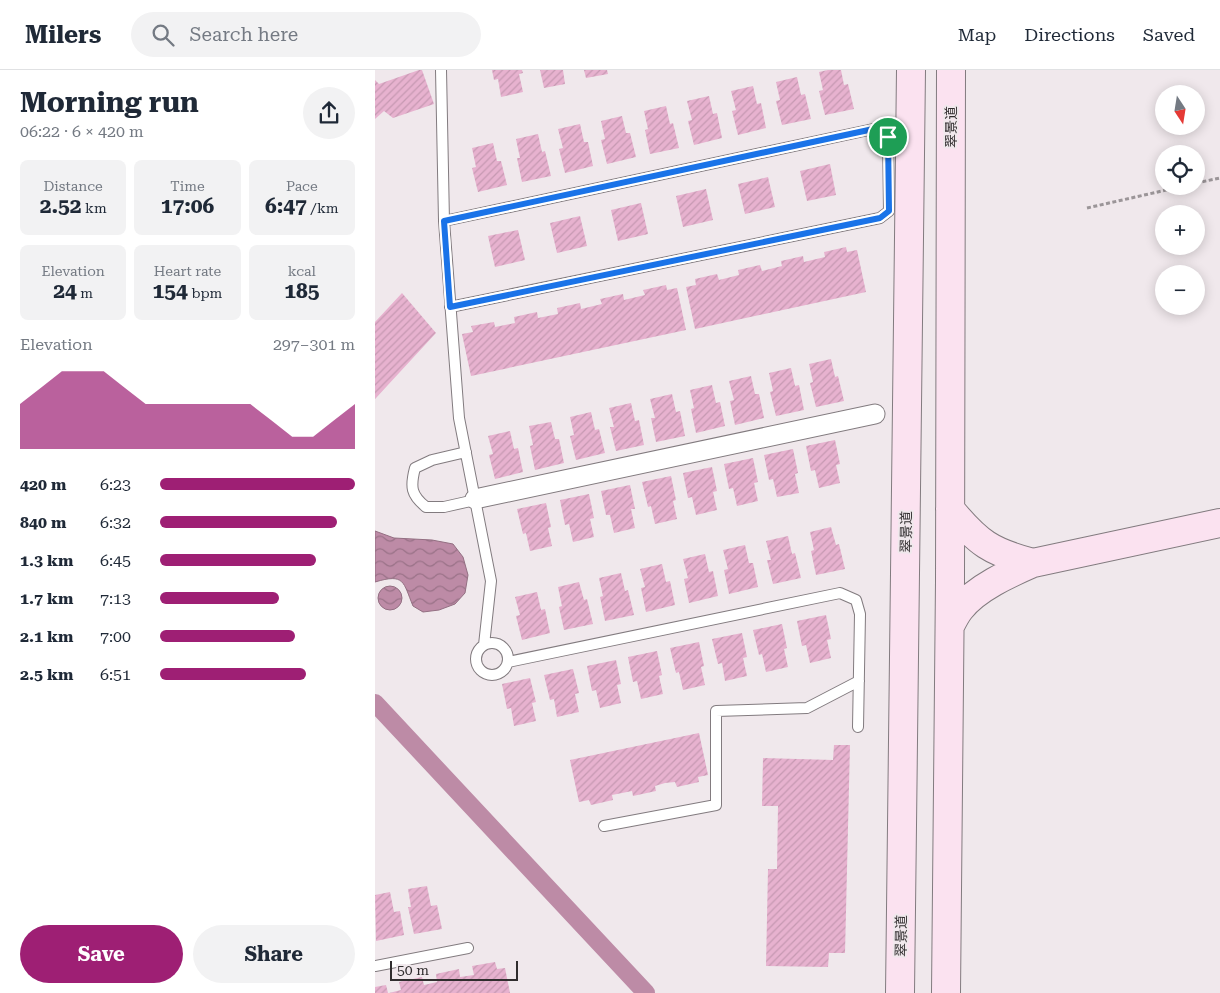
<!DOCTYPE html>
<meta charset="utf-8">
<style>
:root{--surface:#fff;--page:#f2f2f3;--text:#1f2937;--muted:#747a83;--line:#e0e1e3;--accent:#9e1f74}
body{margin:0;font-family:"Roboto Serif","Noto Sans SC",serif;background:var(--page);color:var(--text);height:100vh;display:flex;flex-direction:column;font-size:19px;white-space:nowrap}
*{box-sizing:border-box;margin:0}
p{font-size:16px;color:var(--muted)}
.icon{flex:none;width:28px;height:28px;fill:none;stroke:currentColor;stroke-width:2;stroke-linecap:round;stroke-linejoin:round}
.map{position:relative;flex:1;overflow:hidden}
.drawer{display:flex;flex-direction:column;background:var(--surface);width:375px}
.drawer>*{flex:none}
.needle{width:32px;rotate:168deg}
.controls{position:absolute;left:780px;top:15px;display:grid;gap:10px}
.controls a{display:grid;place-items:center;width:50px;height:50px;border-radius:50%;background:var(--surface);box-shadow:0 2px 12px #0003;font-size:25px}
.scale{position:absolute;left:15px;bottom:12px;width:128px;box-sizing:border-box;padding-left:5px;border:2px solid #302d2e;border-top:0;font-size:14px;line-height:18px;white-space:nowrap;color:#302d2e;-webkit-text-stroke:4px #f0e8ec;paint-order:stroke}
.pin{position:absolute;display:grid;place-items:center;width:42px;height:42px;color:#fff;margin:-21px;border:2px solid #fff;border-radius:50%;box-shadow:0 1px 5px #0007}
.round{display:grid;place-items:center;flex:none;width:52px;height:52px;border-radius:26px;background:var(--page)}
.overview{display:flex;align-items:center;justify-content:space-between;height:85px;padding:0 20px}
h1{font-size:28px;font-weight:700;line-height:38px}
.stats{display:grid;grid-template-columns:repeat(3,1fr);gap:8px;height:85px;padding:5px 20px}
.stats div{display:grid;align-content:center;border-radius:8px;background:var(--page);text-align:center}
.stats b{font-size:21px;font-weight:700}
.stats small{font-size:14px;font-weight:400}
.stats p{font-size:14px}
.chart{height:140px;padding:10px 20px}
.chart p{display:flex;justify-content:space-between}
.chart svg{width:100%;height:90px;margin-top:5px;fill:var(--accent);opacity:.7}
.primary-button{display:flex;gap:10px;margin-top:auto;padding:10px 20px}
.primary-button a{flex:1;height:58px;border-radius:30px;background:var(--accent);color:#fff;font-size:20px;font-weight:700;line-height:58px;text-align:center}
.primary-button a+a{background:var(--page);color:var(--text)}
ul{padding:0 20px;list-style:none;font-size:16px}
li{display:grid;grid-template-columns:80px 60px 1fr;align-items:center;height:38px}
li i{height:12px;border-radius:6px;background:var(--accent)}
header{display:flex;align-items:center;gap:30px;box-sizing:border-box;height:70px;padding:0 25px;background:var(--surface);border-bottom:1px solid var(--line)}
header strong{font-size:24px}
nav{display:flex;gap:28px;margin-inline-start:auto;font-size:18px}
.search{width:350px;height:45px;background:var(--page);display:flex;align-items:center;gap:12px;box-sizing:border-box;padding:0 18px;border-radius:28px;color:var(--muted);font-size:19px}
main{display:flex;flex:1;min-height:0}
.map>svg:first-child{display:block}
.water{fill:url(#water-waves);stroke:#936f82}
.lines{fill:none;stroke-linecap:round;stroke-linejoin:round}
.canal{stroke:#bd8ba6;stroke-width:18}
.building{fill:url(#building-hatch)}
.lane-casing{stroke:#827b7f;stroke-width:12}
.street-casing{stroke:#827b7f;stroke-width:21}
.secondary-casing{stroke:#827b7f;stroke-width:30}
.path{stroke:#9b9598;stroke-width:3;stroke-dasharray:4 2.5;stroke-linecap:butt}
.lane{stroke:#fff;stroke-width:10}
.street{stroke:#fff;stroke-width:19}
.secondary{stroke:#fbe2f0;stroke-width:28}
.route-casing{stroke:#fff;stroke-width:10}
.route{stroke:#1a73e8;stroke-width:6}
.labels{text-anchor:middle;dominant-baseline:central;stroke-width:4;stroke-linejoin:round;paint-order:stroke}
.street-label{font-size:14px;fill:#302d2e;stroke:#f0e8ec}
</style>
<header>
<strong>Milers</strong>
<div class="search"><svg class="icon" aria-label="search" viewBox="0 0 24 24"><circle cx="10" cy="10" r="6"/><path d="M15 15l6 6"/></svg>Search here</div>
<nav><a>Map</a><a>Directions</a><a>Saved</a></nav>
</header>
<main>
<section class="drawer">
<div class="overview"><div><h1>Morning run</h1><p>06:22 · 6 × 420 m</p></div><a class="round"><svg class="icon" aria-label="share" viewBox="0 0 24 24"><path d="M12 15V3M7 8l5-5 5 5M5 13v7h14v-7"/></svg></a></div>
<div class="stats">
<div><p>Distance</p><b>2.52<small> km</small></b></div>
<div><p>Time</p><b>17:06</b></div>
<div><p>Pace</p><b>6:47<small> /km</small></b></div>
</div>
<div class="stats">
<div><p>Elevation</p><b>24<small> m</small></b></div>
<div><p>Heart rate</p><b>154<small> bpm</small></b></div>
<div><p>kcal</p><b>185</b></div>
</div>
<div class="chart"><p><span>Elevation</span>297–301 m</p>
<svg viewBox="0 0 160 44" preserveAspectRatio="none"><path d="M0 44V22L10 14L20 6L30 6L40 6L50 14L60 22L70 22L80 22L90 22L100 22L110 22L120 30L130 38L140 38L150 30L160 22V44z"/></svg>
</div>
<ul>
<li><b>420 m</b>6:23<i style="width:100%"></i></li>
<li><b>840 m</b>6:32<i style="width:91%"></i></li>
<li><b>1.3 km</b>6:45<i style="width:80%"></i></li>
<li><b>1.7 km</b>7:13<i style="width:61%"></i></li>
<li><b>2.1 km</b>7:00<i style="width:69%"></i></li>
<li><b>2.5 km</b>6:51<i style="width:75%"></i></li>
</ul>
<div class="primary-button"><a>Save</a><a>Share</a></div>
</section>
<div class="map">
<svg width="845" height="923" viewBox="0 0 845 923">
<defs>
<pattern id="water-waves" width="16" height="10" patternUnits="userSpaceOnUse" patternTransform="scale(1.25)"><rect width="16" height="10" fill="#bd8ba6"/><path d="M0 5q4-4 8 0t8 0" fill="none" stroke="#9a7288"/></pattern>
<pattern id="building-hatch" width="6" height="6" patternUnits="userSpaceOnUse" patternTransform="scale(1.25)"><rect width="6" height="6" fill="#e7b2cf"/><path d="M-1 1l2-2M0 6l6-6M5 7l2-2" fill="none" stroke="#c699b2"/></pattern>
</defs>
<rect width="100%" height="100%" fill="#f0e8ec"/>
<path class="water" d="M0 461 19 468 57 470 78 474 88 487 93 505 90 523 80 534 64 540 48 542 38 536C28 512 30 503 0 512Z
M3 528a12 12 0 1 1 24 0a12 12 0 1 1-24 0Z"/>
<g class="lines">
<path class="canal" d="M0 633 271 923"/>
</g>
<path class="building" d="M44 0H47L59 34 18 48 9 41 0 49V10L4 14Z
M117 0H147L148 3 144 4 148 22 126 27 123 9 119 10Z
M165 0H188L190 14 169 18Z
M209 0H232L233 4 211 8Z
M453 0H466L469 15 473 14 479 39 450 45 444 21 448 20 444 2Z
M422 7 426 25 430 24 436 49 407 55 401 31 405 30 401 12Z
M378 16 382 34 386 33 391 58 363 65 357 41 361 40 356 21Z
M334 26 338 44 342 43 347 68 319 75 313 51 317 50 312 31Z
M291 36 295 54 298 53 304 78 275 84 270 60 273 59 269 41Z
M247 46 251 63H255L261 87 232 94 226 70 230 69 226 51Z
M205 54 209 72H213L218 96 190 103 184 79 188 78 183 59Z
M163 64 167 82 170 81 176 106 147 112 142 88H145L141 69Z
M118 73 122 91H126L132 115 103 122 97 98 101 97 97 78Z
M455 94 461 125 432 131 425 101Z
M393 107 400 137 370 144 363 114Z
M331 119 338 150 308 157 301 126Z
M266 133 273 164 243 171 236 140Z
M205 146 212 176 182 183 175 153Z
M143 160 150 190 120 197 113 166Z
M471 177 472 182 482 180 491 222 320 259 311 217 321 215 320 209 342 204 344 210 364 205 363 200 385 195 387 201 407 196 406 191 428 186 429 192 450 187 449 182Z
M291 215 292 220 302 218 311 260 96 306 87 264 98 262 96 256 119 252 120 257 140 253 139 247 162 242 163 248 183 244 182 238 205 233 206 239 227 234 225 229 248 224 249 230 270 225 268 220Z
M27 223 61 263 0 329V252Z
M456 289 460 307 463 306 469 331 441 337 435 313 438 312 434 294Z
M416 298 420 316 424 315 429 340 401 346 395 322 398 321 394 303Z
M376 306 380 324H384L389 348 360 355 355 331 359 330 354 311Z
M337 315 341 333 345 332 350 356 321 363 316 339 319 338 315 320Z
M297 324 301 342 305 341 310 366 281 372 276 348H280L275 329Z
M256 333 260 351 264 350 269 375 241 381 235 357H239L234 338Z
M216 342 220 360 224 359 230 383 201 390 195 366 199 365 195 347Z
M176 352 180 369H184L189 393 160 400 155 376 158 375 154 356Z
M135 361 139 379 143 378 148 402 120 409 114 385 118 384 113 366Z
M460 370 465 394 461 395 465 413 444 418 440 400 436 401 431 376Z
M418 379 423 403 420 404 424 423 402 427 398 409 394 410 389 385Z
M378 388 383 412 379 413 383 431 362 436 358 418 354 419 349 394Z
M337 397 342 421 338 422 342 440 321 445 317 427 313 428 308 403Z
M296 406 301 430 298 431 302 449 280 454 276 436 273 437 267 412Z
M255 415 260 439H256L260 458 239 463 235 445H231L226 421Z
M214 424 219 448 215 449 219 467 198 472 194 454 190 455 185 430Z
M171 433 176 457 173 458 177 476 155 481 151 463 148 464 142 439Z
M456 457 461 475 464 474 470 499 441 505 436 481 439 480 435 462Z
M413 466 417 484 420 483 426 508 398 514 392 490H396L391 471Z
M370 475 374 493H378L383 517 354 524 349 500 353 499 348 480Z
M330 484 334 502 338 501 343 526 314 533 309 509 313 508 308 489Z
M287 494 291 512 295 511 300 535 271 542 266 518 270 517 265 499Z
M246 503 250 521 253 520 259 545 230 551 225 527 228 526 224 508Z
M204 512 209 530 212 529 218 554 189 560 184 537 187 536 183 517Z
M162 522 166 540 170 539 175 563 147 570 141 546 145 545 140 527Z
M451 545 456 569 452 570 456 588 435 593 431 575 427 576 422 551Z
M407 554 412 578 409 579 413 597 391 602 387 584 384 585 378 560Z
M367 563 372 587 368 588 372 606 350 611 347 593 343 594 337 569Z
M324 572 329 596 326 597 330 615 308 620 304 602 301 603 295 578Z
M282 581 287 605 284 606 288 624 266 629 262 611 258 612 253 587Z
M241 590 246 614 242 615 246 633 225 638 221 620 217 621 212 596Z
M198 599 204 623 200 624 204 642 182 647 179 629 175 630 169 605Z
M155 608 161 632 157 633 161 651 139 656 136 638 132 639 127 614Z
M324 663 333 705 323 707 324 712 302 717 300 712 290 713 280 716 281 721 258 726 257 721 237 725 238 730 216 735 214 730 204 732 195 690Z
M459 675H475L470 883H454L453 897 391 896 393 799H402L403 736H387L388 688 458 690Z
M52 816 56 836 62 835 67 859 39 864 33 837H36L33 819Z
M15 822 19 842 25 841 29 865 1 871 0 825Z
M120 892 122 899 130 898 135 923H14L26 920 24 912 47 907 49 915 62 912 61 904 84 899 85 907 99 905 97 896Z
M11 915 13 923H0V917Z"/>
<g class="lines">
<g class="lane-casing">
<path id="lane" d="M66 0 69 151 84 348 116 511 109 575
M69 151 503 58 513 67 514 141 505 148 75 237
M91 382 57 390 40 398C35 417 36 425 51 437H69L100 430
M101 589a16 16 0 1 1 32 0a16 16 0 1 1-32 0Z
M133 592 465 523 481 530 485 544 483 657
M229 756 341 735V641L432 638 484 611
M0 896 93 878"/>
</g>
<g class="street-casing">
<path id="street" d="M100 429 500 344"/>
</g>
<g class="secondary-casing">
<path id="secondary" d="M575 439C603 473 616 482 658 493
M575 556C578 550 581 544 585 539 601 518 635 503 658 493L845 453
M525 923 536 0
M571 923 575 511 576 0"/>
</g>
<path class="path" d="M821 113 845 108
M712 138 809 116"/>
<use href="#lane" class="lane"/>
<use href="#street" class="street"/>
<use href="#secondary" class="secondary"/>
</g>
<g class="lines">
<g class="route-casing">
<path id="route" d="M503 58 513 67 514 141 505 148 75 237 69 151Z"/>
</g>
<use href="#route" class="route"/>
</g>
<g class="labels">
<g class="street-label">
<text transform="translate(576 57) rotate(-90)">翠景道</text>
<text transform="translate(531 462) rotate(-89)">翠景道</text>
<text transform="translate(526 866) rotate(-89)">翠景道</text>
</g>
</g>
</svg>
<div class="controls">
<a><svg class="needle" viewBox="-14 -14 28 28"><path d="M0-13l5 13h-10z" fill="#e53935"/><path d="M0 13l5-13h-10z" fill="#747a83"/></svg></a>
<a><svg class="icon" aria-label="locate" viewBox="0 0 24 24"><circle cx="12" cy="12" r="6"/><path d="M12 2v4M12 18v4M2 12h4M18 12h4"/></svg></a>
<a>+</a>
<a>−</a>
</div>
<div class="scale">50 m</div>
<div class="pin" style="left:513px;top:67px;background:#1e9e55"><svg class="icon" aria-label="arrive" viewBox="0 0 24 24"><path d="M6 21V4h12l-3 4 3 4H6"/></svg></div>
</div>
</main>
